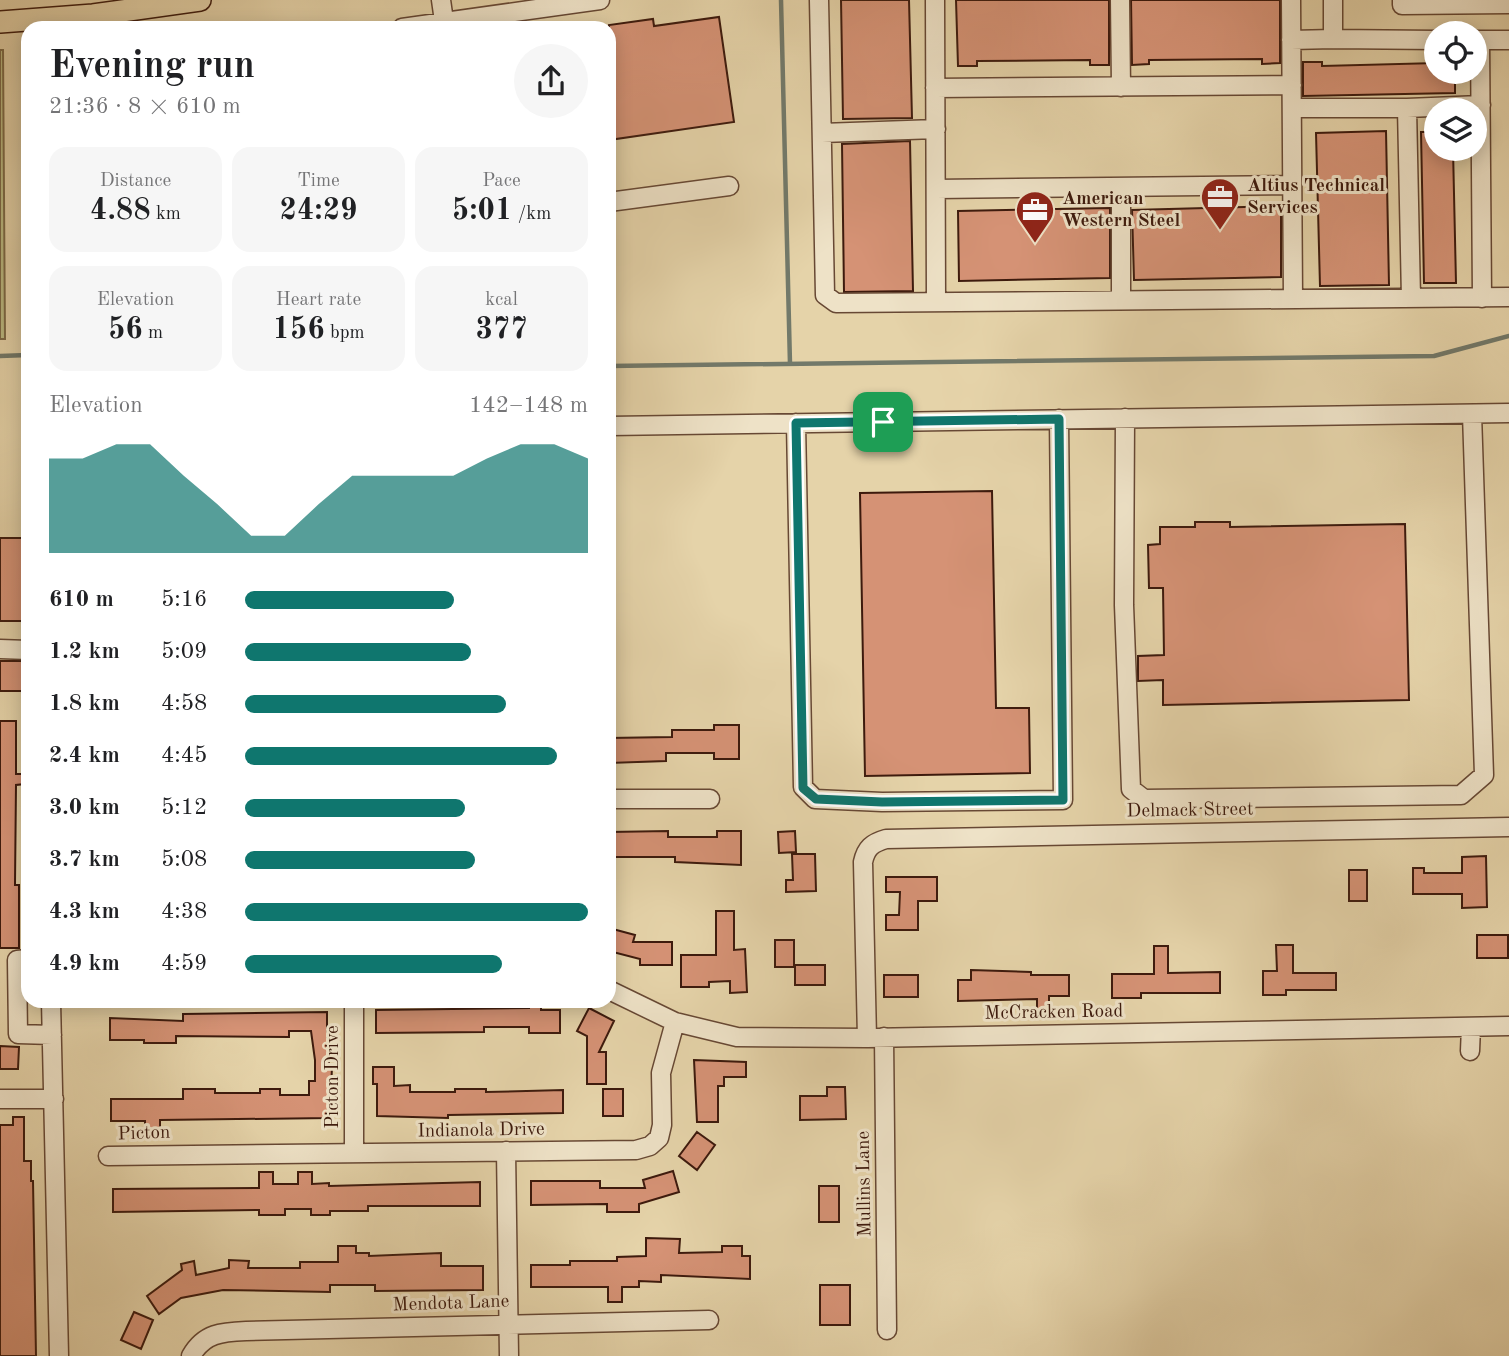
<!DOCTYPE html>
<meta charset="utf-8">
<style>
:root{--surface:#fff;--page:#f6f6f6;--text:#202124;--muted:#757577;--accent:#0f766e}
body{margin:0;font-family:"Old Standard TT",serif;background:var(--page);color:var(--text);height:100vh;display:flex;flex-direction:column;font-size:26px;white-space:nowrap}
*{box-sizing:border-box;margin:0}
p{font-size:23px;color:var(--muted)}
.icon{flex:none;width:38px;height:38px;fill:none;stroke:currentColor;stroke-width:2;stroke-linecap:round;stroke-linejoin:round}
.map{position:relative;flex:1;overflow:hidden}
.details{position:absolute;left:21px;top:21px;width:595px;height:987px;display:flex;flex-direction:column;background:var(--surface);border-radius:21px;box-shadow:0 4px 18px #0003}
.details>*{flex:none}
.tools{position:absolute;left:1424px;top:21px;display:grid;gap:14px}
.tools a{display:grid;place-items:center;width:63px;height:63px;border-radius:50%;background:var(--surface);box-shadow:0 4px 18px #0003;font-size:35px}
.pin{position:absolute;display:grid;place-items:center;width:60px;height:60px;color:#fff;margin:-30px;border-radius:14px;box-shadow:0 4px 10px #0006}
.round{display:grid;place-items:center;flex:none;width:74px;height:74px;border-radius:37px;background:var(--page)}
.headline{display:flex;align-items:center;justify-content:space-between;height:119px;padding:0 28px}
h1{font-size:38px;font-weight:800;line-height:52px}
.stats{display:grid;grid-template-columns:repeat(3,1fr);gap:10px;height:119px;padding:7px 28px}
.stats div{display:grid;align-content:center;border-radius:18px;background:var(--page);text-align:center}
.stats b{font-size:30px;font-weight:800}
.stats small{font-size:19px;font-weight:400}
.stats p{font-size:19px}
.chart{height:196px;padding:14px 28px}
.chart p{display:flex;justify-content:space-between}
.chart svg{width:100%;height:126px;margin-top:7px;fill:var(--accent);opacity:.7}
ul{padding:0 28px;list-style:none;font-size:23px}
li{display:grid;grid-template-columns:112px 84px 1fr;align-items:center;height:52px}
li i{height:18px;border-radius:9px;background:var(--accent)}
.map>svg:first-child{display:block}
.green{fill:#babb84;stroke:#7c6a48;stroke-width:2}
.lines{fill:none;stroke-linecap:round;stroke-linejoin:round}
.stream{stroke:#72796a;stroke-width:4.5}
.building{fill:#d59275;stroke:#3d1a0d;stroke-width:2}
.minor-casing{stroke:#674834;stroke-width:21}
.major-casing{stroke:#3d1a0d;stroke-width:24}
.minor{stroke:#eee2c7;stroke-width:18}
.major{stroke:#e5d3a9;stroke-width:21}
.route-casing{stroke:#fff;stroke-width:14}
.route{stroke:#0f766e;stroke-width:9}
.labels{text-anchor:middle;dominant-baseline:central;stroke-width:6;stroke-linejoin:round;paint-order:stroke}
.poi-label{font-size:19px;font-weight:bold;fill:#3d1a0d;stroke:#eee2c7;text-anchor:start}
.street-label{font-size:19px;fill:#3d1a0d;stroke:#eee2c7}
</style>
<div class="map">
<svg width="1509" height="1356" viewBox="0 0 1509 1356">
<rect width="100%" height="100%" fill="#e5d3a9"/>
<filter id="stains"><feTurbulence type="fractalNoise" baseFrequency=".00286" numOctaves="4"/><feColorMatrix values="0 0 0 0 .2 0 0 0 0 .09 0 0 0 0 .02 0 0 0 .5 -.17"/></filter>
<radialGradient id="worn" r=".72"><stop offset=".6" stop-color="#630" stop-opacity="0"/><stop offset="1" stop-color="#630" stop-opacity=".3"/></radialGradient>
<path class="green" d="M0 50H3L5 339H0Z"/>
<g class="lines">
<path class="stream" d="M781 0 790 364
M0 356 28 355
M609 366 1434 356 1509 336"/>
</g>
<path class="building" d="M841 0H909L912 118 843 119Z
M956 0H1109V65H1090V60L977 61V66H958Z
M1131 0H1280V63L1262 64V59L1149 60V64L1132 65Z
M719 17 734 122 609 140V25L653 19 654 26Z
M1303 62H1322V66L1437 63V72H1455V93L1303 96Z
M1386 131 1389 285 1320 286 1316 133Z
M1421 132H1437V149H1453L1456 283H1424Z
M910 141 913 291 844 292 842 144Z
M1281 206V277L1134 280 1132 210Z
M1110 208V278L959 281 958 211Z
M992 491 996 708H1029L1030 773 865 776 860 493Z
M1195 522H1230V527L1405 524 1409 700 1163 705V680L1138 681V656L1164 655 1163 588H1149L1148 545 1160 544V527H1195Z
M0 538H28V621H0Z
M0 661H28V691H0Z
M0 721H16V774H25V784L16 785 15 885H19V948H0Z
M714 725H739V759H714V753H666V761L609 763V738L672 737V730H714Z
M668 831V837H717V831H741V865L675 862V857H609V832Z
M795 831 796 852 779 853 778 832Z
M792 854H815L816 891 786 892V880H793Z
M1486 856 1487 907 1462 908V894H1413V868H1424V873H1462V857Z
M1349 870H1367V901H1349Z
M886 877H937V901H918V930H886V915H899L900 892H886Z
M716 911H734V950L745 949 747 992 730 993V981L709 982V987H681V955H716Z
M609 928 635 935 633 942H672V965H640V959L609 951Z
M1477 935H1508V958H1477Z
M775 940H794V967H775Z
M1276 945H1293V973H1336V990H1286V995H1263V971H1277Z
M1154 946H1168V973L1220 972V993H1141V998H1112V974H1154Z
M795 965H825V985H795Z
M971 970 1031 972V975H1069V996H1049V1012H1037V999L958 1001V980H971Z
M884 975H918V997H884Z
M529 1001H541V1010H560V1033H529V1027H484V1032L376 1033V1010L529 1008Z
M589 1008 614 1021 599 1052H606V1084H587V1036L577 1031Z
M327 1012V1046H329V1066H332L330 1118 160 1120V1132H145V1121H111V1099H183V1089H215V1093H260V1089H280V1095H309V1081H315V1060L311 1031H289V1037L176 1036V1043H144V1040H110V1018L183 1021V1014Z
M0 1046 19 1047 18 1069H0Z
M694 1060 746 1062V1077H724V1086H718V1122H697Z
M373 1067H394V1086L410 1085V1092H455V1089H486V1092L563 1090V1113L448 1115V1118L377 1116V1084H373Z
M827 1087H845L846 1119 800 1120V1096H827Z
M603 1089H623V1116H603Z
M13 1117H24V1161H31V1181H33L36 1356H0V1125H13Z
M697 1132 715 1145 697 1170 679 1156Z
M673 1171 679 1192 639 1204V1212H607V1204L531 1205V1181H600V1188H645L643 1180Z
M259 1172H273V1184H298V1172H312V1184L329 1183V1186L480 1182V1206H368V1211H330V1215H311V1209H285V1215H259V1210L113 1212V1189L259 1188Z
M819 1186H839V1222H819Z
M646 1238 680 1239 679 1253 722 1252V1246H742V1256H750V1279L661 1275V1282L639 1281V1287H622V1302H608V1287H531V1265H570V1261H617V1257L646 1256Z
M338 1246H356V1253H369V1256L441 1253V1266H483V1290L375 1291V1285H330V1292L223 1290 181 1298 159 1314 147 1296 182 1270 181 1264 194 1261 196 1275 229 1268V1260L249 1261 248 1268H300V1262H338Z
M820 1285H850V1325H820Z
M134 1312 153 1320 141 1349 121 1340Z"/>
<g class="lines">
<g class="minor-casing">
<path id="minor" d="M441 0 445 28
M819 0 825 295 836 303 1509 297
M935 0 936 302
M1120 0 1121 87
M1291 0 1293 299
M1333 0V39L1437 40
M1402 0V5L1509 4
M402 28 600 0
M1291 40 1333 39
M1475 40H1509
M1480 40 1482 298
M935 88 1292 85
M1292 108H1407
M822 133 936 129
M1121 187V300
M936 189 1292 185
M609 202 729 186
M1411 298 1407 108 1481 105
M1125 418 1124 605 1131 789 1144 799 1461 795 1484 775 1472 414
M796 423 803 787 815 799 882 802 1063 800 1059 419
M609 426 1509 413
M0 649 28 650
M609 799H710
M28 959 17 960 18 1034 52 1035
M609 990 675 1022 737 1037 867 1038 1509 1026
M51 1001 59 1356
M354 1001V1153
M884 1037 887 1330
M867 1038 863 862C866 848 872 843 886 839L1509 827
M1470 1051 1471 1027
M0 1099H54
M506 1151 509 1356
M108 1156 636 1150 650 1146 659 1138 662 1125 661 1073 675 1022
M191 1356C204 1333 222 1332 246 1331L709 1320"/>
</g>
<g class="major-casing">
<path id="major" d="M0 22 93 15 200 0"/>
</g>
<use href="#minor" class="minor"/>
<use href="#major" class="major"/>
</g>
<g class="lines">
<g class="route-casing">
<path id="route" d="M1059 419 1063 800 882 802 816 799 803 788 796 423Z"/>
</g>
<use href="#route" class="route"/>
</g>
<defs>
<g id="office-pin" transform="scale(2.0125)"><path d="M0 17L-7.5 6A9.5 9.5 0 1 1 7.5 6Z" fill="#8f2418" stroke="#eee2c7"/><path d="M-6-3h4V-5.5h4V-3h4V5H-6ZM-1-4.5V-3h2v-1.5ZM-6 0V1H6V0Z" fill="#fff"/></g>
</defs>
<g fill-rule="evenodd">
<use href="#office-pin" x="1220" y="197"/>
<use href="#office-pin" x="1035" y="210"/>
</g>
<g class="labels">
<g class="poi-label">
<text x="1247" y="186">Altius Technical<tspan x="1247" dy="22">Services</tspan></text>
<text x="1062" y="199">American<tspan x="1062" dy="22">Western Steel</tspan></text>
</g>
<g class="street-label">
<text transform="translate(1190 811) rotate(-1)">Delmack Street</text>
<text transform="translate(1054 1013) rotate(-1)">McCracken Road</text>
<text transform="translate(333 1077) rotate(-90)">Picton Drive</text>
<text transform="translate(481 1131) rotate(-1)">Indianola Drive</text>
<text transform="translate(144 1134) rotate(-2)">Picton</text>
<text transform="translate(865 1184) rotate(-91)">Mullins Lane</text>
<text transform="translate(451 1304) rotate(-2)">Mendota Lane</text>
</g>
</g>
<rect width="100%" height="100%" filter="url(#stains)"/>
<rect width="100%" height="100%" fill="url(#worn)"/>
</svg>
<div class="tools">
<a><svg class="icon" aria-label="locate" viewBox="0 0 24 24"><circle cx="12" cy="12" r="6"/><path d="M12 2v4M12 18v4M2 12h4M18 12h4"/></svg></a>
<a><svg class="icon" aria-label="layers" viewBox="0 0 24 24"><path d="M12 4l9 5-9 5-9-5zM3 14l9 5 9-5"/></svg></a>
</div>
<div class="pin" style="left:883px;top:422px;background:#1e9e55"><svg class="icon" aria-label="arrive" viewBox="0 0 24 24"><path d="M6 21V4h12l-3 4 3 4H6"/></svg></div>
<section class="details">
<div class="headline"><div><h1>Evening run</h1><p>21:36 · 8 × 610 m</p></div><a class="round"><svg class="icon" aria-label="share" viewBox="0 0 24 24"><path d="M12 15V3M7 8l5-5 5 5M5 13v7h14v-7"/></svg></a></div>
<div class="stats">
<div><p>Distance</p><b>4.88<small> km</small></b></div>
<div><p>Time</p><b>24:29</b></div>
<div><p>Pace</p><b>5:01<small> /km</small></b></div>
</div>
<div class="stats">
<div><p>Elevation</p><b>56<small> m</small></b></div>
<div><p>Heart rate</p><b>156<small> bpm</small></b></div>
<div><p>kcal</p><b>377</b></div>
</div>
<div class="chart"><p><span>Elevation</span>142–148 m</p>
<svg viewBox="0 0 160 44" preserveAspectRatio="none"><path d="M0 44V11L10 11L20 6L30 6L40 17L50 27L60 38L70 38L80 27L90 17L100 17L110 17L120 17L130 11L140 6L150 6L160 11V44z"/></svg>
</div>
<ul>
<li><b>610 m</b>5:16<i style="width:61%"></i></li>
<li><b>1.2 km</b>5:09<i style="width:66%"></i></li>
<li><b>1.8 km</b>4:58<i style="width:76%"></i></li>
<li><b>2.4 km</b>4:45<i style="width:91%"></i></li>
<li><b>3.0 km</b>5:12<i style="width:64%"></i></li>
<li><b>3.7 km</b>5:08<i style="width:67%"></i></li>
<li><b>4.3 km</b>4:38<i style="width:100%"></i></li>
<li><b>4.9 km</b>4:59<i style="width:75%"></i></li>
</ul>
</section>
</div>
